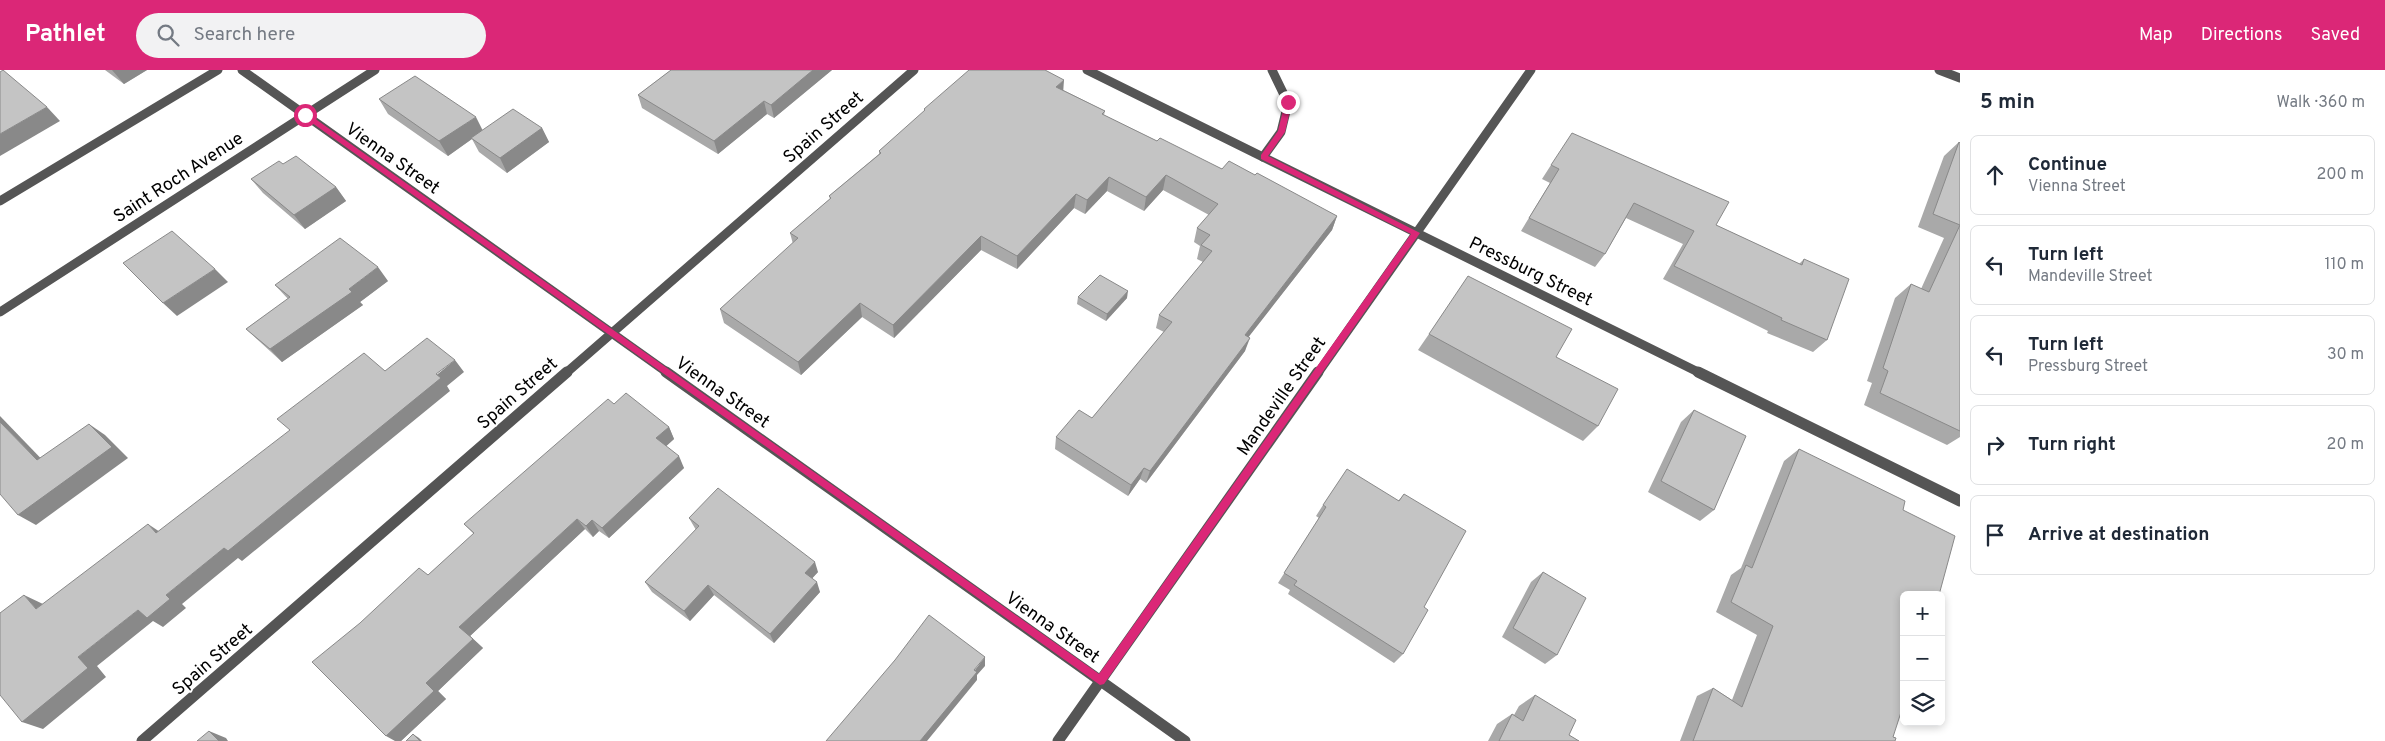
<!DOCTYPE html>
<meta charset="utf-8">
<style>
body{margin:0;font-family:Overpass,sans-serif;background:#f2f2f3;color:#1f2937}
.controls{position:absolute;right:15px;bottom:15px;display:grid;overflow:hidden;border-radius:8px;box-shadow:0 2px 8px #0003}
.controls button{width:45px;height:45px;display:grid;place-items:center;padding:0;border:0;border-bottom:1px solid #e0e1e3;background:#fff;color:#1f2937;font:25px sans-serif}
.stop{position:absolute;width:15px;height:15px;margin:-11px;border:4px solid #db2777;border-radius:50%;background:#fff}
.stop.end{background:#db2777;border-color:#fff;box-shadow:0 1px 5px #0008}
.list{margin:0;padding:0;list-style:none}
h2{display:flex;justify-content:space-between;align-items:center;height:65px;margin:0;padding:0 20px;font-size:21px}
h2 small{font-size:16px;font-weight:400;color:#747a83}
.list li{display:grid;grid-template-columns:32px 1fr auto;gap:15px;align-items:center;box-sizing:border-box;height:80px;margin:0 10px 10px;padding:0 10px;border:1px solid #e0e1e3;border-radius:8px}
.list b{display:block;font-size:19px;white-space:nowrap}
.list p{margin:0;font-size:16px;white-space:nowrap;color:#747a83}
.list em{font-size:16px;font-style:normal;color:#747a83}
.icon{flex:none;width:28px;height:28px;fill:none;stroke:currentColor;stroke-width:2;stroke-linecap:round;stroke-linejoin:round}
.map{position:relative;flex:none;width:1960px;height:671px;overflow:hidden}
header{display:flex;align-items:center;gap:30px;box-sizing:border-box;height:70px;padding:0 25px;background:#db2777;color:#fff}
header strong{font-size:24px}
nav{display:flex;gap:28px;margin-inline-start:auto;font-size:18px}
.search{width:350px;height:45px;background:#f2f2f3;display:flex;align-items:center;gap:12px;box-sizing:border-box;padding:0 18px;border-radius:28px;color:#747a83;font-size:19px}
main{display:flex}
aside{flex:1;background:#fff}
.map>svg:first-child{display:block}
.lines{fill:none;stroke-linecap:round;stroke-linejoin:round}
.lane{stroke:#555;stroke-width:9}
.street-far1{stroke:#555;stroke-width:9}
.street{stroke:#555;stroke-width:11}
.wall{fill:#a9a9a9}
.shaded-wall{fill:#898989}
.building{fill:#c4c4c4;stroke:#898989}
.route{fill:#db2777}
.labels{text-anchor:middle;stroke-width:4;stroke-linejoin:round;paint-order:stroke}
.street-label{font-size:18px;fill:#000;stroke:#fff}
</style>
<header>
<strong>Pathlet</strong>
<div class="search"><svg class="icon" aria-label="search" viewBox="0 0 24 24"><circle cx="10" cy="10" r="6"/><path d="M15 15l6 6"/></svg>Search here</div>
<nav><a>Map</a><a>Directions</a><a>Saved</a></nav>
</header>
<main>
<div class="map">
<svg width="1960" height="671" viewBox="0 0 1960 671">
<rect width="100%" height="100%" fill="#fff"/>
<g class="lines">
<polyline class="lane" points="1263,87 1281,62 1288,33 1272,0"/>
<g class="street-far1">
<polyline points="242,0 668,303"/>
<polyline points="1087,0 1700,303"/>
<polyline points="1939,0 1960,8"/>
<polyline points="0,131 218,0"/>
<polyline points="0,242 375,0"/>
<polyline points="566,303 914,0"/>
<polyline points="1318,303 1531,0"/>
</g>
<g class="street">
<polyline points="666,302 1185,671"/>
<polyline points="1698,302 1960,431"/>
<polyline points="142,671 567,302"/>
<polyline points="1058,671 1318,302"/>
</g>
</g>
<g class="wall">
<polygon points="105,0 147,0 124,14"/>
<polygon points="671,0 832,0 774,48 767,44 718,84 642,38 638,25"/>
<polygon points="1063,20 1105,41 1104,45 1157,71 1222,99 1337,146 1332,160 1248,267 1245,281 1146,413 1140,409 1128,426 1055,379 1056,367 1092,348 1164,262 1156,258 1159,245 1203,192 1197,189 1200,176 1194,172 1197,158 1209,145 1163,120 1144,141 1107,121 1085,144 1074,138 1017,199 981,180 894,268 862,247 801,305 724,253 720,239 793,174 790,163 830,129 829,126 879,84 879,81 924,42 924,39"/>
<polygon points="379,29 483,60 542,58 549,72 507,103 479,82 472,69 448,86 388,44"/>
<polygon points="1959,72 1960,73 1960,367 1947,375 1864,335 1872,313 1867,311 1895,228 1911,214 1921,219 1944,168 1918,157 1944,86"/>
<polygon points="1551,95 1716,155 1799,194 1804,189 1827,270 1813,282 1767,263 1768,261 1663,209 1683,174 1626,148 1605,184 1595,197 1521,161 1550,113 1542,109"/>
<polygon points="251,109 336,117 346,131 305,159 263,123"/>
<polygon points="388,211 360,232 363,235 282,292 259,271 246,259 288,229 275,215"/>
<polygon points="1078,227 1127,228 1106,251 1077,234"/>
<polygon points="1429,264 1556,287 1598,356 1583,371 1418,280"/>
<polygon points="1694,340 1714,440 1700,451 1648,422 1681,352"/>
<polygon points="669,357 674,369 666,376 684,398 609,468 599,461 593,467 585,459 470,566 483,578 438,621 446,629 401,671 395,671 428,505 474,464 464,454"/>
<polygon points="1799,379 1903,440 1904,525 1893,667 1895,671 1680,671 1697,626 1713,618 1732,630 1757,565 1716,542 1731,505 1741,498 1784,391"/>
<polygon points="1404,424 1424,537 1403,584 1394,593 1288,524 1290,520 1278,513 1319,448 1316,446 1323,435 1399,430"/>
<polygon points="689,448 818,502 812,508 820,522 774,573 714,525 690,551 652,522 645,512 696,460"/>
<polygon points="1543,502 1557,585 1545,594 1502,567 1531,512"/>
<polygon points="1535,625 1569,665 1579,671 1488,671 1497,654 1512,644 1514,645 1519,636"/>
</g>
<g class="shaded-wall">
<polygon points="112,0 147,0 124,14"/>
<polygon points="813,0 832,0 774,48 771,35"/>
<polygon points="1064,10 1063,24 1056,17"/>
<polygon points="764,31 767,44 718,84 714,71"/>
<polygon points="47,37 60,51 0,86 0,64"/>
<polygon points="476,47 483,61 448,86 439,71"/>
<polygon points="542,58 549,72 507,103 500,88"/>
<polygon points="1166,105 1163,120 1144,141 1146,127"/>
<polygon points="1109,107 1107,121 1085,144 1087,130"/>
<polygon points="336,117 346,131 305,159 294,145"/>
<polygon points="1076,124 1074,138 1017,199 1017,186"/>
<polygon points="1337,146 1332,160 1240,278 1245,265"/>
<polygon points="981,166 981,180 894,268 893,255"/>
<polygon points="378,197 388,211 360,232 363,235 282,292 270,279"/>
<polygon points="215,199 228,212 177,246 163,233"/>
<polygon points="1128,221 1127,228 1106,251 1107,244"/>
<polygon points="860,233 862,247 801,305 798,292"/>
<polygon points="1250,268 1245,281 1146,413 1150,401"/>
<polygon points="455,290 464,302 447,316 450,321 242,491 238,488 182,534 186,538 163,557 153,551 97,596 106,607 43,659 22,652 78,587 138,540 166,525"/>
<polygon points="0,346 54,402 37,390 0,352"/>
<polygon points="89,354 105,365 128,388 36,455 18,445"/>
<polygon points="669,357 674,369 662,380 656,368"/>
<polygon points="679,386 684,398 609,468 602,458"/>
<polygon points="1144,398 1140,409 1128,426 1131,415"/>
<polygon points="577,449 585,459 470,566 483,578 438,621 446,629 401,671 395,671 386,666 426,613 459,557"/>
<polygon points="592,450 599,461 593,467 586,456"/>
<polygon points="148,454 163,464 156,463"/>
<polygon points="815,492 818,502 808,513 805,503"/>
<polygon points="817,512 820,522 774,573 770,564"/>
<polygon points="708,515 714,525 690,551 684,541"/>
<polygon points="24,525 43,534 36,539"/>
<polygon points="985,587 985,596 977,605 977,610 927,671 920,671"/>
<polygon points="209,661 226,668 228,671 219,671"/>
<polygon points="413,664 419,668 422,671 420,671"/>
</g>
<g class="building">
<polygon points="3,0 47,37 0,64 0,2"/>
<polygon points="671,0 813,0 771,35 764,31 714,71 638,25"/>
<polygon points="969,0 1045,0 1064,10 1056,17 1105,41 1102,44 1157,71 1160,68 1222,99 1229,91 1255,105 1257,103 1337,146 1245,265 1250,268 1150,401 1144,398 1131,415 1056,367 1079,340 1092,348 1172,252 1159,245 1212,181 1201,175 1210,165 1197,158 1218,134 1166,105 1146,127 1109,107 1087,130 1076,124 1017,186 981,166 893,255 860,233 798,292 720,239 798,168 790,163 831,128 829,126 881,83 879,81 925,40 924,39"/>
<polygon points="415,6 476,47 439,71 379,29"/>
<polygon points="513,39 542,58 500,88 471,68"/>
<polygon points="1572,63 1729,132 1716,155 1802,195 1804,189 1849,209 1827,270 1781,250 1782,248 1674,196 1694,161 1634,133 1605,184 1529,148 1559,99 1551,95"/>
<polygon points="1959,72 1960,73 1960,155 1933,144"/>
<polygon points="296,86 336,117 294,145 251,109 279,91 283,94"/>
<polygon points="1960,155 1960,361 1880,323 1888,301 1883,298 1911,214 1929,222"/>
<polygon points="172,161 215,199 163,233 123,193"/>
<polygon points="340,168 378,197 349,219 352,222 270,279 246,259 290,227 275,215"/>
<polygon points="1100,205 1128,221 1107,244 1078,227"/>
<polygon points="1468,206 1572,259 1556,287 1618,319 1598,356 1429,264"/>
<polygon points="427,268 455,290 436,304 441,308 228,481 224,478 166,525 170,529 147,548 138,540 78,587 88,598 22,652 0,625 0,543 24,525 36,539 148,454 156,463 290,360 277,349 364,283 385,301"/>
<polygon points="626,323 669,357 656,368 679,386 602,458 592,450 586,456 577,449 459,557 473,569 426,613 434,621 386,666 312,592 360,553 419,498 428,505 474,463 464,454 608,329 614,334"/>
<polygon points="1694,340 1746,366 1714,440 1661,411"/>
<polygon points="0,352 37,390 89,354 112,377 18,445 0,424"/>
<polygon points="1799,379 1905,431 1903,440 1955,466 1939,525 1904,525 1904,633 1893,667 1896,668 1895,671 1693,671 1713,618 1742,637 1773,556 1731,532 1746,495 1752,498"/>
<polygon points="1347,399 1399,431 1404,424 1466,461 1424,537 1428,540 1403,584 1294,515 1297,511 1284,503 1326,437 1323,435"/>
<polygon points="718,418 815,492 805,503 817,512 770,564 708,515 684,541 645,512 699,456 689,448"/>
<polygon points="1543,502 1586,528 1557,585 1513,558"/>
<polygon points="929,545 985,587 974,600 977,602 920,671 826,671 895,590"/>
<polygon points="1535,625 1576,650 1569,665 1579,671 1499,671 1512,644 1523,651"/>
<polygon points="209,661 219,671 197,671"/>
<polygon points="413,664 420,671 406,671"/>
</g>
<polygon class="route" points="1288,30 1292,32 1285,62 1268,86 1420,163 1104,614 1100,615 301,45 307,43 1099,604 1411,164 1261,89 1261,85 1278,61 1285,32"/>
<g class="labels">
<g class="street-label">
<text transform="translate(823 57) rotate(-41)" y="6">Spain Street</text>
<text transform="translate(393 88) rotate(35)" y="6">Vienna Street</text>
<text transform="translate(178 107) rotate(-33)" y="6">Saint Roch Avenue</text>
<text transform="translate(1531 201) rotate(26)" y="6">Pressburg Street</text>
<text transform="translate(723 322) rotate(35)" y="6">Vienna Street</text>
<text transform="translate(517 323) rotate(-41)" y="6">Spain Street</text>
<text transform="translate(1281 326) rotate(-55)" y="6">Mandeville Street</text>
<text transform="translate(1053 557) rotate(35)" y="6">Vienna Street</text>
<text transform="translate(212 589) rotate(-41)" y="6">Spain Street</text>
</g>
</g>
</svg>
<div class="controls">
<button>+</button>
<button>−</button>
<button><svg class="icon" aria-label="layers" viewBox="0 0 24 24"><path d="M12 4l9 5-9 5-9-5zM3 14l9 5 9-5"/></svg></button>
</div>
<div class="stop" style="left:305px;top:45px"></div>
<div class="stop end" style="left:1288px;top:32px"></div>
</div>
<aside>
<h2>5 min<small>Walk · 360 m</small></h2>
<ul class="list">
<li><svg class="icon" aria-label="ahead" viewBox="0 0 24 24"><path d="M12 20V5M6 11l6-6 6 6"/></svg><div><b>Continue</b><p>Vienna Street</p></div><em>200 m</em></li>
<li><svg class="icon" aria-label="left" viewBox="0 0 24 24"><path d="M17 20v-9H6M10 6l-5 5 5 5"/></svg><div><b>Turn left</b><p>Mandeville Street</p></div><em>110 m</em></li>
<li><svg class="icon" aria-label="left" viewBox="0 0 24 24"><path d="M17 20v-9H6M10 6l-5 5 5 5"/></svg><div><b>Turn left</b><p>Pressburg Street</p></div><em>30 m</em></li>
<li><svg class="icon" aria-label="right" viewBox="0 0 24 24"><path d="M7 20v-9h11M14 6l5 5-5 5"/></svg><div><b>Turn right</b></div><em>20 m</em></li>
<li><svg class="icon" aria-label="arrive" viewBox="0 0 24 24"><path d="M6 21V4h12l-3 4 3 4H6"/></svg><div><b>Arrive at destination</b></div></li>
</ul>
</aside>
</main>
